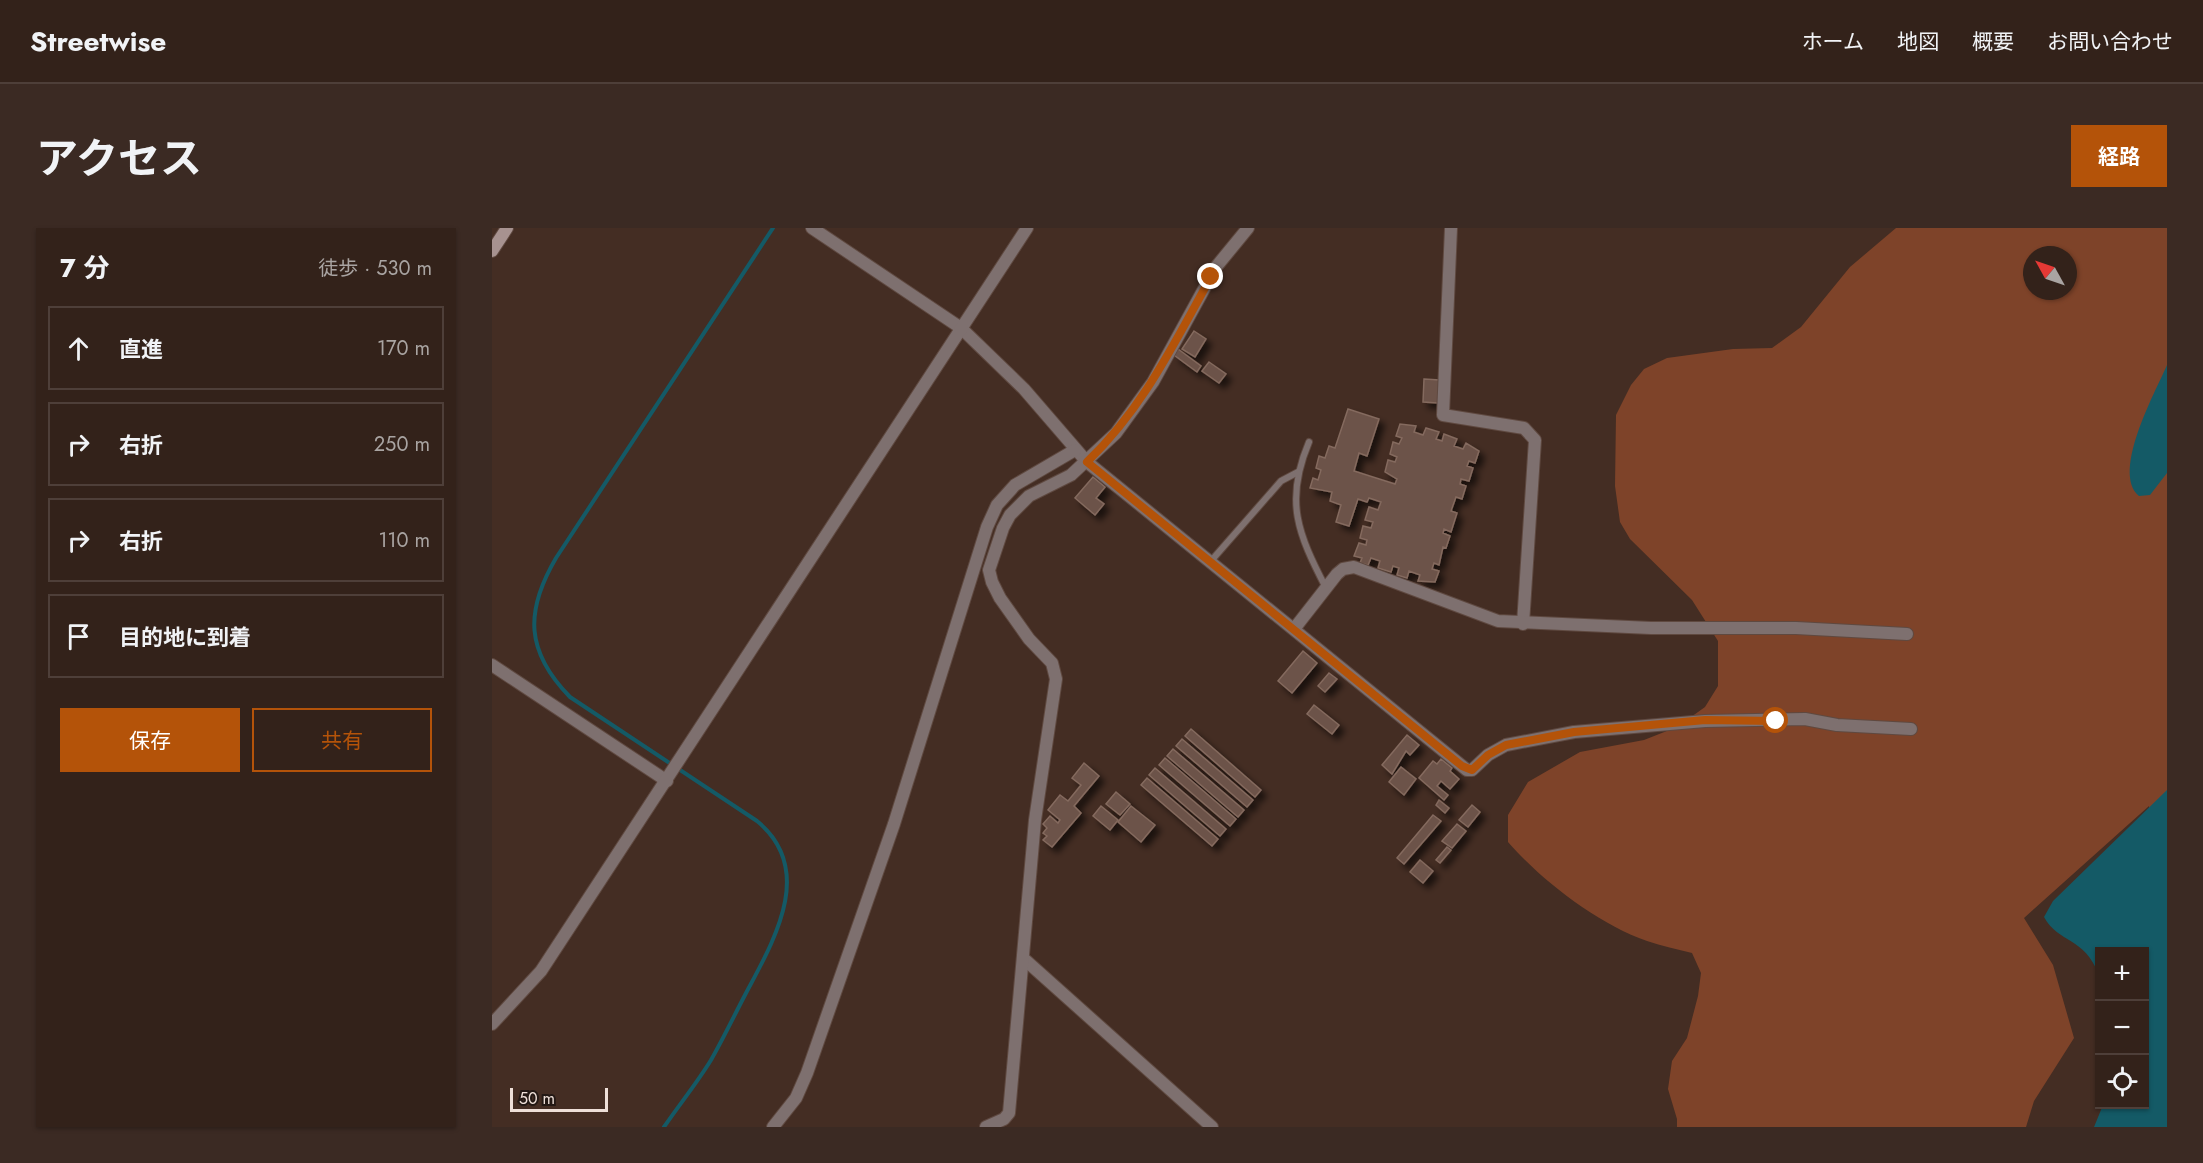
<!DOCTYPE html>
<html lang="ja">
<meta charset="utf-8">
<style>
body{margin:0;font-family:Jost,"Noto Sans JP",sans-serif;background:#3b2a23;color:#f1f3f6}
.controls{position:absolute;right:18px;bottom:18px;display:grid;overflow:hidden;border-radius:0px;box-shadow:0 2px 4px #0004}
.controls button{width:54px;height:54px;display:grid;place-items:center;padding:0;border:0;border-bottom:2px solid #4e3f39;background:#33221a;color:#f1f3f6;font:30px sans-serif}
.compass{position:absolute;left:1531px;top:18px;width:54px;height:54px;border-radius:50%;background:#33221a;box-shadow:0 2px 4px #0004;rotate:310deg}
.scale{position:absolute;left:18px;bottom:15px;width:98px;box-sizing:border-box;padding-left:6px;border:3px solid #eedfd8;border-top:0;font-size:16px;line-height:21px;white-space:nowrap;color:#eedfd8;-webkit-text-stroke:4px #231814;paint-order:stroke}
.stop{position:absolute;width:18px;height:18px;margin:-14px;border:4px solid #b45309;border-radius:50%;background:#fff}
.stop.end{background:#b45309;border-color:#fff;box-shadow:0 2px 6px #0008}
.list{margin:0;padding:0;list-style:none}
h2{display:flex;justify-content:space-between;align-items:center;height:78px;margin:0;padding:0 24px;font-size:26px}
h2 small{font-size:20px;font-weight:400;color:#a9a4a2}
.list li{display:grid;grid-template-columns:39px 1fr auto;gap:18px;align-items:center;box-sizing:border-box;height:84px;margin:0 12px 12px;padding:0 12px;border:2px solid #4e3f39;border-radius:0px}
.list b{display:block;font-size:22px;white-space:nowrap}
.list em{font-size:20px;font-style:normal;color:#a9a4a2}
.actions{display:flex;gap:12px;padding:18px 24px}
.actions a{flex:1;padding:14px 0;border:2px solid #b45309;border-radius:0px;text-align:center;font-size:21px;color:#b45309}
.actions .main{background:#b45309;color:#fff}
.icon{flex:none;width:33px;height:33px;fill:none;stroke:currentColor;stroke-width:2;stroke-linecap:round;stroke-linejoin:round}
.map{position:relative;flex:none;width:1675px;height:899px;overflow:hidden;border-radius:0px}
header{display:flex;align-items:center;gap:36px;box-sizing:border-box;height:84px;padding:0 30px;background:#33221a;border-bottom:2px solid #4e3f39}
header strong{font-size:28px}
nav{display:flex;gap:33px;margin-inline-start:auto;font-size:21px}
.intro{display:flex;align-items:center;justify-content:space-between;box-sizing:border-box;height:144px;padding:0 36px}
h1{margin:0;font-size:42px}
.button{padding:15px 27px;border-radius:0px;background:#b45309;color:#fff;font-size:21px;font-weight:700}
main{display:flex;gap:36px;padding:0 36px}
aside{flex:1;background:#33221a;border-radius:0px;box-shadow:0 2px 4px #0004}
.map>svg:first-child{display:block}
.green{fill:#7e4329;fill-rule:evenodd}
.water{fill:#145a66}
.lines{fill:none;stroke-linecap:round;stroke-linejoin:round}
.stream{stroke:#145a66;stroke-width:4}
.building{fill:#6c5248;stroke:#846a5e;stroke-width:1.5;filter:url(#shadow)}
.service-casing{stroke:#5f4940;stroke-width:8}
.minor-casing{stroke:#5f4940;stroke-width:14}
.secondary-casing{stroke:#5f4940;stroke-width:14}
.service{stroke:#7e706f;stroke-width:6}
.minor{stroke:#7e706f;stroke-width:12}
.secondary{stroke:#a79290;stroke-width:12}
.route{stroke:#b45309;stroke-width:8}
</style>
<header>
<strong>Streetwise</strong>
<nav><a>ホーム</a><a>地図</a><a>概要</a><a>お問い合わせ</a></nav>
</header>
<div class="intro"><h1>アクセス</h1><a class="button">経路</a></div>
<main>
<aside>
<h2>7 分<small>徒歩 · 530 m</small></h2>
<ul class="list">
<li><svg class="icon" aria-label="ahead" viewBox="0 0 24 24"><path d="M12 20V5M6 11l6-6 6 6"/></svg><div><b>直進</b></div><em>170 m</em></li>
<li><svg class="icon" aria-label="right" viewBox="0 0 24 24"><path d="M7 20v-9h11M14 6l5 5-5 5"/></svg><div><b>右折</b></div><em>250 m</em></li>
<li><svg class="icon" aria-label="right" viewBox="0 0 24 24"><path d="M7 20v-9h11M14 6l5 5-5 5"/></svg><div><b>右折</b></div><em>110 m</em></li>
<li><svg class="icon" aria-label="arrive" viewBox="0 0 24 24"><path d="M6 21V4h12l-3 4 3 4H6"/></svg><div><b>目的地に到着</b></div></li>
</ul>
<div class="actions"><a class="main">保存</a><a>共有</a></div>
</aside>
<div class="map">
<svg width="1675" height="899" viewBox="0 0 1675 899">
<defs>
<filter id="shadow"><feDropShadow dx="5.5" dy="5.5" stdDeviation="3" flood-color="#0009"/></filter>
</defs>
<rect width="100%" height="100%" fill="#442d23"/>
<path class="green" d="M 1404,0 L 1675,0 L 1675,729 L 1657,578 L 1532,690 L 1561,737 L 1582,810 L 1542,873 L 1534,899 L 1185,899 L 1185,891 L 1176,861 L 1180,833 L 1195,810 L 1206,768 L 1209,745 L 1200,725 C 1185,721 1170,718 1155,713 C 1106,696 1050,653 1016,614 L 1016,587 L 1036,554 L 1088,524 L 1152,512 L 1185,499 L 1213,479 L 1226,458 L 1226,413 L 1200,372 L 1138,311 L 1128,294 L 1123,258 L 1124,187 L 1139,157 L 1152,141 L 1175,130 L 1241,121 L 1280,120 L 1309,99 L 1358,39 ZM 1540,27 L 1576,27 L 1576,63 L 1540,63 Z"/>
<g class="water">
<path d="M 1675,137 L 1675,245 L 1658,267 L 1647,268 C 1619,244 1663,165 1675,137 Z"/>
<path d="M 1675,562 L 1675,899 L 1602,899 L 1611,877 L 1652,876 L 1652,724 L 1608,724 L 1607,747 C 1592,708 1567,716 1552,689 L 1561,673 Z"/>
</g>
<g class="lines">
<path class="stream" d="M 172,899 C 187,877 205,855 219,832 C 231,811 242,788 253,767 C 281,714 325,642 265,593 L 78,469 C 33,423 33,383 64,330 L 281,0"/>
</g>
<g class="building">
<polygon points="702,103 714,111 703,129 690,121"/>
<polygon points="686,121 709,138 705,144 682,127"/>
<polygon points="717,134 734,146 727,155 710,143"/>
<polygon points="932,151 947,152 946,175 931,174"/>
<polygon points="856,181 887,191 875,228 867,225 862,243 903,256 905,251 893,244 896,232 903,234 905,229 898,226 901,214 907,216 910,210 904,208 908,196 924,198 922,204 931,207 934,200 947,204 944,211 950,213 952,206 965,211 962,218 971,221 974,215 987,223 983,235 977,233 975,238 981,240 977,253 969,251 968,256 974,258 970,271 964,269 959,283 965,285 959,304 952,301 951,305 958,308 954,320 951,319 947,337 942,335 940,341 947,343 943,354 926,353 928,347 917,343 915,350 905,347 907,340 901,338 899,344 886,340 888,333 879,330 876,337 868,335 870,330 862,328 867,315 874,317 875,312 868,310 871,298 879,300 881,294 873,292 877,279 886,282 889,274 877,270 875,274 866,271 857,298 844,294 849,277 838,273 840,264 818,260 821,250 826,252 829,242 824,240 827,228 833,230 837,218 843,220"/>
<polygon points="601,249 613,259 604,270 612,276 603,287 583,270"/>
<polygon points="811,423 825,435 800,465 786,453"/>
<polygon points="837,445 845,451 833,464 826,458"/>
<polygon points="822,477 847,497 840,506 815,486"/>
<polygon points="699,501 769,562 763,569 693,508"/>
<polygon points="915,507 927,517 918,527 914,523 900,546 890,537"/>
<polygon points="690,511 761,572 755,579 684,518"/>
<polygon points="681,521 752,582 746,589 675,528"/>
<polygon points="673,530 744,591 738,598 667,537"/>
<polygon points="949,531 960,540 958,543 967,551 958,561 949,553 945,558 956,567 952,572 927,550 941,533 945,536"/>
<polygon points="592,535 607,548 582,578 589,585 560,619 551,612 555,608 551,605 555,600 551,596 558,588 566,595 568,592 556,582 568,567 576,573 589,557 580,550"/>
<polygon points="909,539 924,551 912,567 897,554"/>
<polygon points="663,540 734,601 728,608 657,547"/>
<polygon points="655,550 726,611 720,618 649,557"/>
<polygon points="624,564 638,576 628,587 614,576"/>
<polygon points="947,572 957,580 953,585 944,577"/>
<polygon points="980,577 988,584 976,599 967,592"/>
<polygon points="609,578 626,592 618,602 601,588"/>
<polygon points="639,578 663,597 649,614 626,594"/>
<polygon points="941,587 949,593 912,636 905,630"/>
<polygon points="965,596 974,603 960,620 950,613"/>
<polygon points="955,619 959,622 948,635 944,632"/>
<polygon points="928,632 941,643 931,655 918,644"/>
</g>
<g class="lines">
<g class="service-casing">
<g id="service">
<path d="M 817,214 C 792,273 806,306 834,360"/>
<polyline points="719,333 789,253 806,244"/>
</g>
</g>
<g class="minor-casing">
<g id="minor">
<polyline points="320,0 469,100 532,161 595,234 975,542 980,542 996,527 1014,517 1082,504 1213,493 1313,491 1345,497 1419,501"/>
<polyline points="959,0 951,187 1032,200 1043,212 1031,396"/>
<polyline points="802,401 845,346 851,341 862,339 1006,393 1159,400 1304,400 1415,406"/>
<polyline points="0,437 175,553"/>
<polyline points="531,730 720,899"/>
<polyline points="0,796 49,743 535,0"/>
<polyline points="281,899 304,870 315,845 402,596 495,299 505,277 523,257 583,222"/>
<polyline points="494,899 512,891 517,885 543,592 564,451 560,435 537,411 508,370 500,354 497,342 511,300 518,287 537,268 579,247 624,205 661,154 724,39 756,0"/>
</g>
</g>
<g class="secondary-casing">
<polyline id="secondary" points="0,23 15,0"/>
</g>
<use href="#service" class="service"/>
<use href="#minor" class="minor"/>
<use href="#secondary" class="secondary"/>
</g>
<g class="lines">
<path class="route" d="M 719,49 C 681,117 652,179 595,234 L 970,538 L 980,542 L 996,527 L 1014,517 L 1082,504 L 1213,492 L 1284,493"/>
</g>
</svg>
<div class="controls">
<button>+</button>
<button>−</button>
<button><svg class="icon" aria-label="locate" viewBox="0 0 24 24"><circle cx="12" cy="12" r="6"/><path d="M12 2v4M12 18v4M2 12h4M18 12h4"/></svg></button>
</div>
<svg class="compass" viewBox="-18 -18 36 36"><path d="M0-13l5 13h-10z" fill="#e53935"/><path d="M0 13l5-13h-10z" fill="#a9a4a2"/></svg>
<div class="scale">50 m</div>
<div class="stop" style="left:1284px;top:493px"></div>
<div class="stop end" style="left:719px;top:49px"></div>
</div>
</main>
